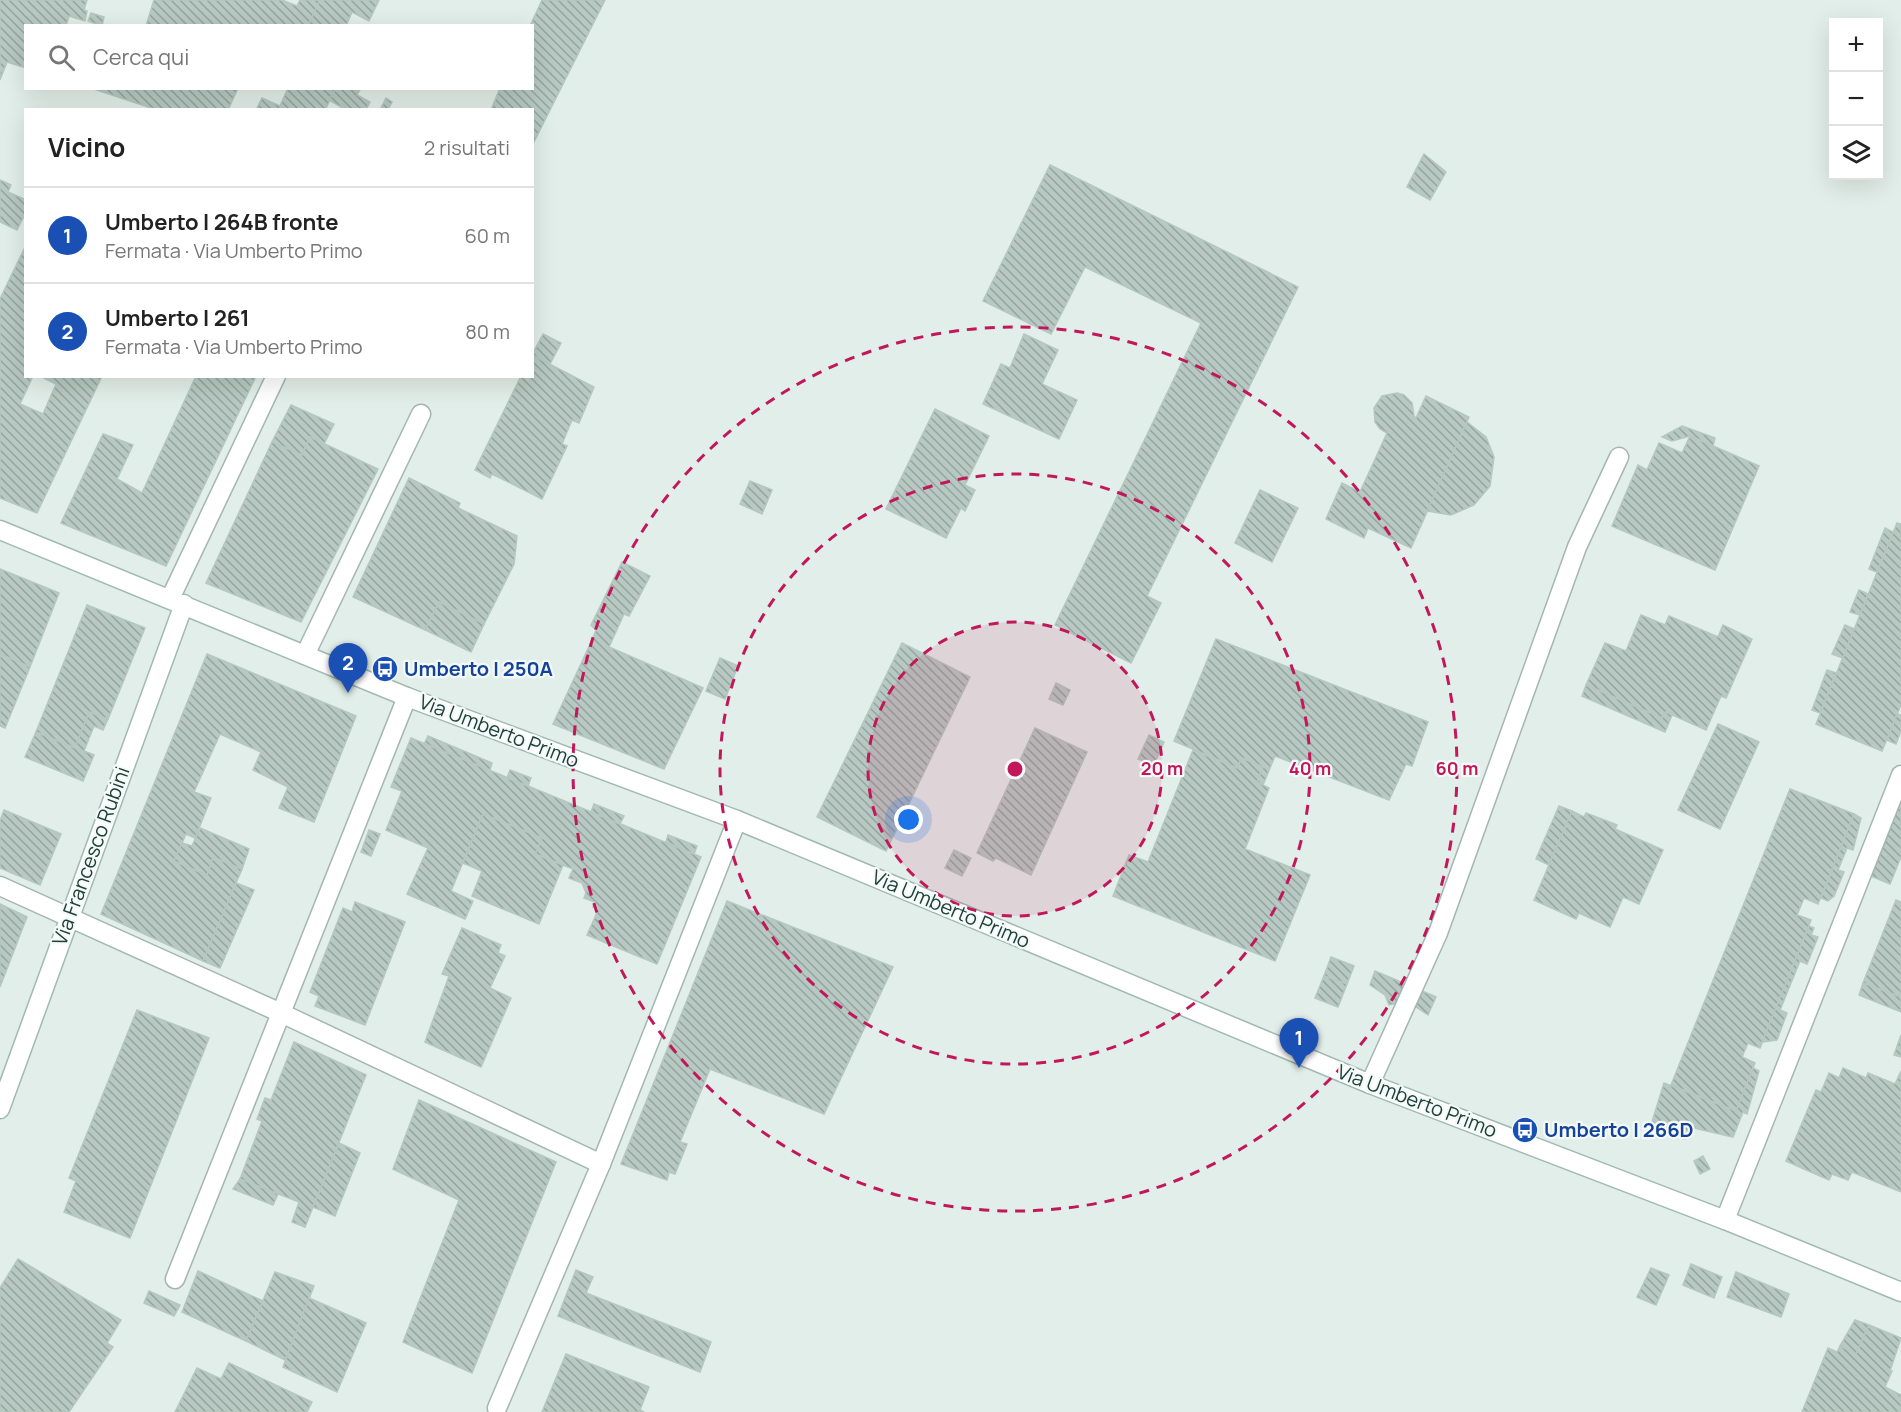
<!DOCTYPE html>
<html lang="it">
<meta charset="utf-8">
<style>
body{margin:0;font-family:Manrope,sans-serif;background:#f2f2f2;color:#222}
.controls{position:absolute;right:18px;top:18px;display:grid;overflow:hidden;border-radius:0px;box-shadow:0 6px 24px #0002}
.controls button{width:54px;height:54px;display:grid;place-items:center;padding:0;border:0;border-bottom:2px solid #e0e0e0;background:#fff;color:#222;font:30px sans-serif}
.you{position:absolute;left:909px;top:820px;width:21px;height:21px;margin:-15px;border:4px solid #fff;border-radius:50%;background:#1a73e8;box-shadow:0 0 0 9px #1a73e833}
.badge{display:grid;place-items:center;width:39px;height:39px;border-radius:50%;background:#844e37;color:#fff;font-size:20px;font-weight:700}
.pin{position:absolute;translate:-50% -50px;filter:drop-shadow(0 2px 3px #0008)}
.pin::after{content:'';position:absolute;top:32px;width:21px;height:18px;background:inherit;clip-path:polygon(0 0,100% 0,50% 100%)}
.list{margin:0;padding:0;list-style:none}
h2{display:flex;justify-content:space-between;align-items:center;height:78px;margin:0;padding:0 24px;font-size:26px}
h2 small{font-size:20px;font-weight:400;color:#767676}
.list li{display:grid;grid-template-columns:39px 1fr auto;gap:18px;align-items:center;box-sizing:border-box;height:96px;padding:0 24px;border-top:2px solid #e0e0e0}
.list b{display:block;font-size:22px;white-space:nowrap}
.list p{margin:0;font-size:20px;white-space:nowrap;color:#767676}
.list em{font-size:20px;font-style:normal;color:#767676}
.icon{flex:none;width:33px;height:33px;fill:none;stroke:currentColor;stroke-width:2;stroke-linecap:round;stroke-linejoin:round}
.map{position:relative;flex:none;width:1901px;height:1412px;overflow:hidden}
.search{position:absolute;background:#fff;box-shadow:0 6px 24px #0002;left:24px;top:24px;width:510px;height:66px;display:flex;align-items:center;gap:15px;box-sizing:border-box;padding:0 21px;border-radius:0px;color:#767676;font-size:22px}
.panel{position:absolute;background:#fff;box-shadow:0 6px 24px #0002;left:24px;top:108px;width:510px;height:270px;border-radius:0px}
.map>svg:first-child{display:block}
.building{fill:url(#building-back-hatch);stroke:#b4c8c0;stroke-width:1.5}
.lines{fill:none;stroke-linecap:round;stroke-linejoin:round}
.lane-casing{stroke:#a4b6b1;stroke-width:21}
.street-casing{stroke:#a4b6b1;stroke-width:21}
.secondary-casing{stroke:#a0bab2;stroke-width:21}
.lane{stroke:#fff;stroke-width:18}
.street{stroke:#fff;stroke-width:18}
.secondary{stroke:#fff;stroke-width:18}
.ring{fill:none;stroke:#c2185b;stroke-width:3;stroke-dasharray:10 8}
.labels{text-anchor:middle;stroke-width:4.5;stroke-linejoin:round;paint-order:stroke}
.transit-label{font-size:20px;font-weight:bold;fill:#164399;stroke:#f3faf7;text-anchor:start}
.street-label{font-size:20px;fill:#214039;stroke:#f3faf7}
.centre{fill:#c2185b;stroke:#f3faf7;stroke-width:3}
.ring-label{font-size:18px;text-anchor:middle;font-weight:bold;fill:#c2185b;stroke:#f3faf7;stroke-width:4.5;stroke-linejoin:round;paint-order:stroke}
</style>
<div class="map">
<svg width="1901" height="1412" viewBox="0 0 1901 1412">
<defs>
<pattern id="building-back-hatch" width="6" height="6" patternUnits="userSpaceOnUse" patternTransform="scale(1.5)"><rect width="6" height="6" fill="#b7c9c2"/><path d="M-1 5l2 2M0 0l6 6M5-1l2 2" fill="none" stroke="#94a59f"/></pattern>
</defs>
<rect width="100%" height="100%" fill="#e2eee9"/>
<g class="building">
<polygon points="0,0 87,0 84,10 87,11 85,21 69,16 66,26 26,26 26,68 7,62 0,80"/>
<polygon points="154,0 282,0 297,6 300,0 320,0 308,26 146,26"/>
<polygon points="320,0 379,0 369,21 352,12 346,26 308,26"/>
<polygon points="542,0 605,0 532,146 532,110 491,110 500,88 532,88 532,26 530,26"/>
<polygon points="91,13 104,17 102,26 88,21"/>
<polygon points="91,88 238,88 228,110 157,110"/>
<polygon points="288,88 336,88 325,110 256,110 262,98 280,106"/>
<polygon points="336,88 361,88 357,95 370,102 366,110 346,110 329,100"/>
<polygon points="386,98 392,102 388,110 380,110"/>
<polygon points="1424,154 1446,172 1430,200 1407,187"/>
<polygon points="1050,165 1298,287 1147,596 1161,603 1131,663 1055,625 1201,323 1085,267 1051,334 983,301"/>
<polygon points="0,180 11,185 8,192 26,200 26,212 17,230 0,222"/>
<polygon points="26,245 26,376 33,376 20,404 43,414 56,384 40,376 102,376 37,513 0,498 0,299"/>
<polygon points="543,334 561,343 550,364 532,355"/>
<polygon points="1024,334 1058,350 1042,384 1077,400 1059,439 983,404 1001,364 1010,368"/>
<polygon points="532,355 594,387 579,423 572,420 562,444 567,446 542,499 492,474 490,478 475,470 521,376 532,376"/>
<polygon points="196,376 256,376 166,566 61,523 103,434 133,445 117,479 142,493"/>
<polygon points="1397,393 1404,395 1412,403 1414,416 1416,418 1426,396 1469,417 1411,548 1368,528 1364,538 1326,519 1342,483 1360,492 1387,433 1380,429 1375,422 1374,408 1382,396"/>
<polygon points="291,405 334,424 324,444 310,437 302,455 272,442"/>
<polygon points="935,409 989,436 965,485 975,490 965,511 961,508 946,538 886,509"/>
<polygon points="1467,422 1486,437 1494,457 1490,486 1474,505 1451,515 1427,511"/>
<polygon points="1682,426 1715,438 1713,446 1690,436 1672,441 1662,437"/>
<polygon points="1690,436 1759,466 1715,570 1612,526 1638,465 1647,470 1659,443 1682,453"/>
<polygon points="310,437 378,469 301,622 206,583 272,442 302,455"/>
<polygon points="409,478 460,503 458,508 517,536 514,564 484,624 439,602 425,630 353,597"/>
<polygon points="750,481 772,490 762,514 740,504"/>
<polygon points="1260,490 1298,508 1272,562 1235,543"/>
<polygon points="1897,523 1901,524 1901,705 1882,751 1816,724"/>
<polygon points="1885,528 1893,532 1877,572 1869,569"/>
<polygon points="622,562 650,576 629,616 624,614 609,647 703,688 664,769 553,724 592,640 596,630 591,625"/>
<polygon points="0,569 59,593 30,667 0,654"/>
<polygon points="1859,590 1868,594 1860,615 1850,612"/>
<polygon points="439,602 484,624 471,652 425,630"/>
<polygon points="87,605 145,628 108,719 89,712 75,748 36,732"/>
<polygon points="1641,615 1665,625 1669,616 1718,637 1723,625 1752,639 1726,698 1721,696 1706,730 1666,712 1662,718 1586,685 1605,643 1626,651"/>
<polygon points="1845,625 1854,629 1843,658 1832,654"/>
<polygon points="1216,639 1428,722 1412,766 1406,764 1389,800 1275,756 1263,785 1257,782 1263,767 1242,758 1237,768 1174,741"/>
<polygon points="902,643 970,677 886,851 817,817"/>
<polygon points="0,654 30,667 5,728 0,726"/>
<polygon points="207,654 356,716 314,822 279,808 288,787 253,770 261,752 220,734 194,792 211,798 195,838 186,834 174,861 207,875 213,857 242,869 203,961 101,914"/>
<polygon points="720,658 738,666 725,699 706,691"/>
<polygon points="1827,670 1836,673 1820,713 1812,710"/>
<polygon points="1056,683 1070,690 1063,705 1049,699"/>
<polygon points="1586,685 1662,718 1666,712 1672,715 1665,732 1582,696"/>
<polygon points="89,712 108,719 103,730 94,726 84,751 94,755 83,781 25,757 36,732 75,748"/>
<polygon points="1897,714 1901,715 1901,731 1896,744 1887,740"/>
<polygon points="1718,724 1759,742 1720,829 1678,810"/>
<polygon points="1035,728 1087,752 1031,875 996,858 993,861 977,853"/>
<polygon points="1149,735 1164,742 1154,765 1138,759"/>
<polygon points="428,736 492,763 490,770 424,744"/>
<polygon points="411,738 701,857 657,964 587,935 599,908 593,907 595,902 584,898 586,893 582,883 569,878 573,869 535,854 542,838 483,814 451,891 473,901 465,919 407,894 428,848 386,830 402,791 391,787"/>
<polygon points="1193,750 1237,768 1242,758 1263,767 1257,782 1269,788 1245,849 1310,875 1275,961 1113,896 1129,855 1148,862"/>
<polygon points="510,770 531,778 528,786 507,778"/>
<polygon points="1790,789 1854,814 1818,904 1804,898 1797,915 1811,920 1760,1048 1748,1043 1742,1057 1755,1063 1736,1111 1671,1085"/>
<polygon points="1901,797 1901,857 1890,884 1871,876"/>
<polygon points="594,804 624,816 620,824 591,812"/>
<polygon points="1559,806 1572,811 1549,865 1536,859"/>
<polygon points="4,810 61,834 40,885 0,868 0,821"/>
<polygon points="1572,811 1584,817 1586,813 1617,825 1615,829 1663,850 1639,904 1623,897 1610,927 1579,913 1576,919 1534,900"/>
<polygon points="483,814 542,838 535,854 563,865 539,924 472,896 482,871 463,863"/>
<polygon points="1854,814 1861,818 1853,850 1847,848 1838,870 1844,872 1834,896 1828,901 1821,898"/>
<polygon points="200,828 249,849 242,869 213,857 207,875 174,861 182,843 192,846"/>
<polygon points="369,830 380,834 371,856 361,852"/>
<polygon points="668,835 697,846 694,854 666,842"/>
<polygon points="954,850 971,858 962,876 945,868"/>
<polygon points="236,883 254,890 220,968 203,961"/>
<polygon points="1896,900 1901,902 1901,997 1863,983"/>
<polygon points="727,901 893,967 824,1114 710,1069 680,1142 687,1144 675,1174 669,1172 667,1180 621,1164"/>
<polygon points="355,902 405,922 365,1025 315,1006 319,996 310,992 343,908 352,912"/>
<polygon points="0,904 27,917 0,987"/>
<polygon points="1809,926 1814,928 1811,935 1818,937 1807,964 1800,961 1780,1010 1787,1013 1777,1040 1762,1042"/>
<polygon points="462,928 501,945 498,953 505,956 490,988 511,998 481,1067 425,1042 449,976 442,974"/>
<polygon points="1331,957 1354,966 1347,984 1324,976"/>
<polygon points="1375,971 1436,997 1428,1015 1407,1001 1389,1005 1385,995 1370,985"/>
<polygon points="1324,976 1347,984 1338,1007 1315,998"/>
<polygon points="1863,983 1901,997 1901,1012 1859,995"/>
<polygon points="137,1010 209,1038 130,1238 64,1212 76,1181 69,1178"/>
<polygon points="1901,1035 1901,1057 1894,1055"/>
<polygon points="294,1042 366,1075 305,1227 292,1222 299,1202 240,1179 262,1121 257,1119 265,1098 271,1100"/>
<polygon points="1753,1068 1759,1071 1747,1114 1743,1112 1733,1137 1694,1128 1685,1139 1651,1125 1664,1083 1736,1111"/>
<polygon points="1843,1068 1866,1078 1868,1073 1895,1084 1901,1071 1901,1192 1852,1172 1848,1180 1832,1174 1829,1180 1786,1161 1816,1090 1821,1092 1829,1073 1839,1078"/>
<polygon points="419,1100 556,1162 472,1373 403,1342 459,1200 393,1169"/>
<polygon points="339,1143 360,1153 335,1216 313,1207"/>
<polygon points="1703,1156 1710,1169 1700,1174 1694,1161"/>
<polygon points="240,1179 278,1194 273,1205 233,1189"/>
<polygon points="18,1259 121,1320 107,1343 113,1347 69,1412 0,1412 0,1288"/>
<polygon points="1691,1264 1722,1277 1714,1298 1683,1285"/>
<polygon points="1651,1268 1669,1275 1656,1305 1637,1297"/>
<polygon points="576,1270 593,1277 586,1293 711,1342 700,1372 558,1316"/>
<polygon points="198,1271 263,1301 246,1341 182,1312"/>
<polygon points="275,1272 314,1286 285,1360 246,1341"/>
<polygon points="1736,1272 1789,1294 1781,1317 1727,1297"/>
<polygon points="149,1291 180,1305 174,1316 144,1303"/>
<polygon points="309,1298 366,1323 337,1392 283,1367"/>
<polygon points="1855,1320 1869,1325 1856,1354 1840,1346"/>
<polygon points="1869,1325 1901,1338 1890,1371 1892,1371 1885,1387 1901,1395 1901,1412 1802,1412 1828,1348 1837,1352 1840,1346 1856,1354"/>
<polygon points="566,1354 649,1387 640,1410 644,1412 542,1412"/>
<polygon points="229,1363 312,1402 307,1412 175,1412 197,1368 221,1379"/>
</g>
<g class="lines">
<g class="lane-casing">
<g id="lane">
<polyline points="170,599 276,376"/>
<polyline points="305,655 421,414"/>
</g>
</g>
<g class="street-casing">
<g id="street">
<polyline points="0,886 281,1013 601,1164"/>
<polyline points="1370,1084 1438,933 1577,547 1619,457"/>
<polyline points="1725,1220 1901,775"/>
<polyline points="175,1279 407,697"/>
<polyline points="497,1408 601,1164 737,820"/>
</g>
</g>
<g class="secondary-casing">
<g id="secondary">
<polyline points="0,530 407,697 737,820 1370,1084 1725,1220 1901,1292"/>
<polyline points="0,1109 184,604"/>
</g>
</g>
<use href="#lane" class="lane"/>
<use href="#street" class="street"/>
<use href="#secondary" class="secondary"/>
</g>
<circle cx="1015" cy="769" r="147" fill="#c2185b" fill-opacity=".12"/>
<g class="ring">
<circle cx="1015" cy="769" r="147"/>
<circle cx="1015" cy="769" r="295"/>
<circle cx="1015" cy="769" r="442"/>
</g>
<defs>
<g id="bus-disc" transform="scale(1.35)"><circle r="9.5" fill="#1a4fb4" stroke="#f3faf7"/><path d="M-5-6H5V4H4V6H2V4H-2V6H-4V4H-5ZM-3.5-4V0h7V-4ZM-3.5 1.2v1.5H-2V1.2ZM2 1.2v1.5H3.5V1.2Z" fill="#fff"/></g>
</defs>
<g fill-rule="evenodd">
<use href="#bus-disc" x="385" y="669"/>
<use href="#bus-disc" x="1525" y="1130"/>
</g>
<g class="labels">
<g class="transit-label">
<text x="404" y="676">Umberto I 250A</text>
<text x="1544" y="1137">Umberto I 266D</text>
</g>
<g class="street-label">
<text transform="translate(499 731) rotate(21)" y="7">Via Umberto Primo</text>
<text transform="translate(91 856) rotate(-70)" y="7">Via Francesco Rubini</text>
<text transform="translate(951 909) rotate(23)" y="7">Via Umberto Primo</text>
<text transform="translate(1417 1101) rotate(21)" y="7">Via Umberto Primo</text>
</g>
</g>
<circle cx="1015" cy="769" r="9" class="centre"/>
<g class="ring-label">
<text x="1162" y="775">20 m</text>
<text x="1310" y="775">40 m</text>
<text x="1457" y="775">60 m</text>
</g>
</svg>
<div class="controls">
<button>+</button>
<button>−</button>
<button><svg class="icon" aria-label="layers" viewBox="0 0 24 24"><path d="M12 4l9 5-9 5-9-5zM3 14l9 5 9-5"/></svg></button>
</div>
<div class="you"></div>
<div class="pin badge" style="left:1299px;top:1068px;background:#1a4fb4">1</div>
<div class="pin badge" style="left:348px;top:693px;background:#1a4fb4">2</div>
<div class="search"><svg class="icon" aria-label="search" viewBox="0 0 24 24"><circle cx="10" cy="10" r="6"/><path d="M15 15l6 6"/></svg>Cerca qui</div>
<section class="panel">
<h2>Vicino<small>2 risultati</small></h2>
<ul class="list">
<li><span class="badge" style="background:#1a4fb4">1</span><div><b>Umberto I 264B fronte</b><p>Fermata · Via Umberto Primo</p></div><em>60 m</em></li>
<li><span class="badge" style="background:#1a4fb4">2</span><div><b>Umberto I 261</b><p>Fermata · Via Umberto Primo</p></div><em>80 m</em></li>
</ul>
</section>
</div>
